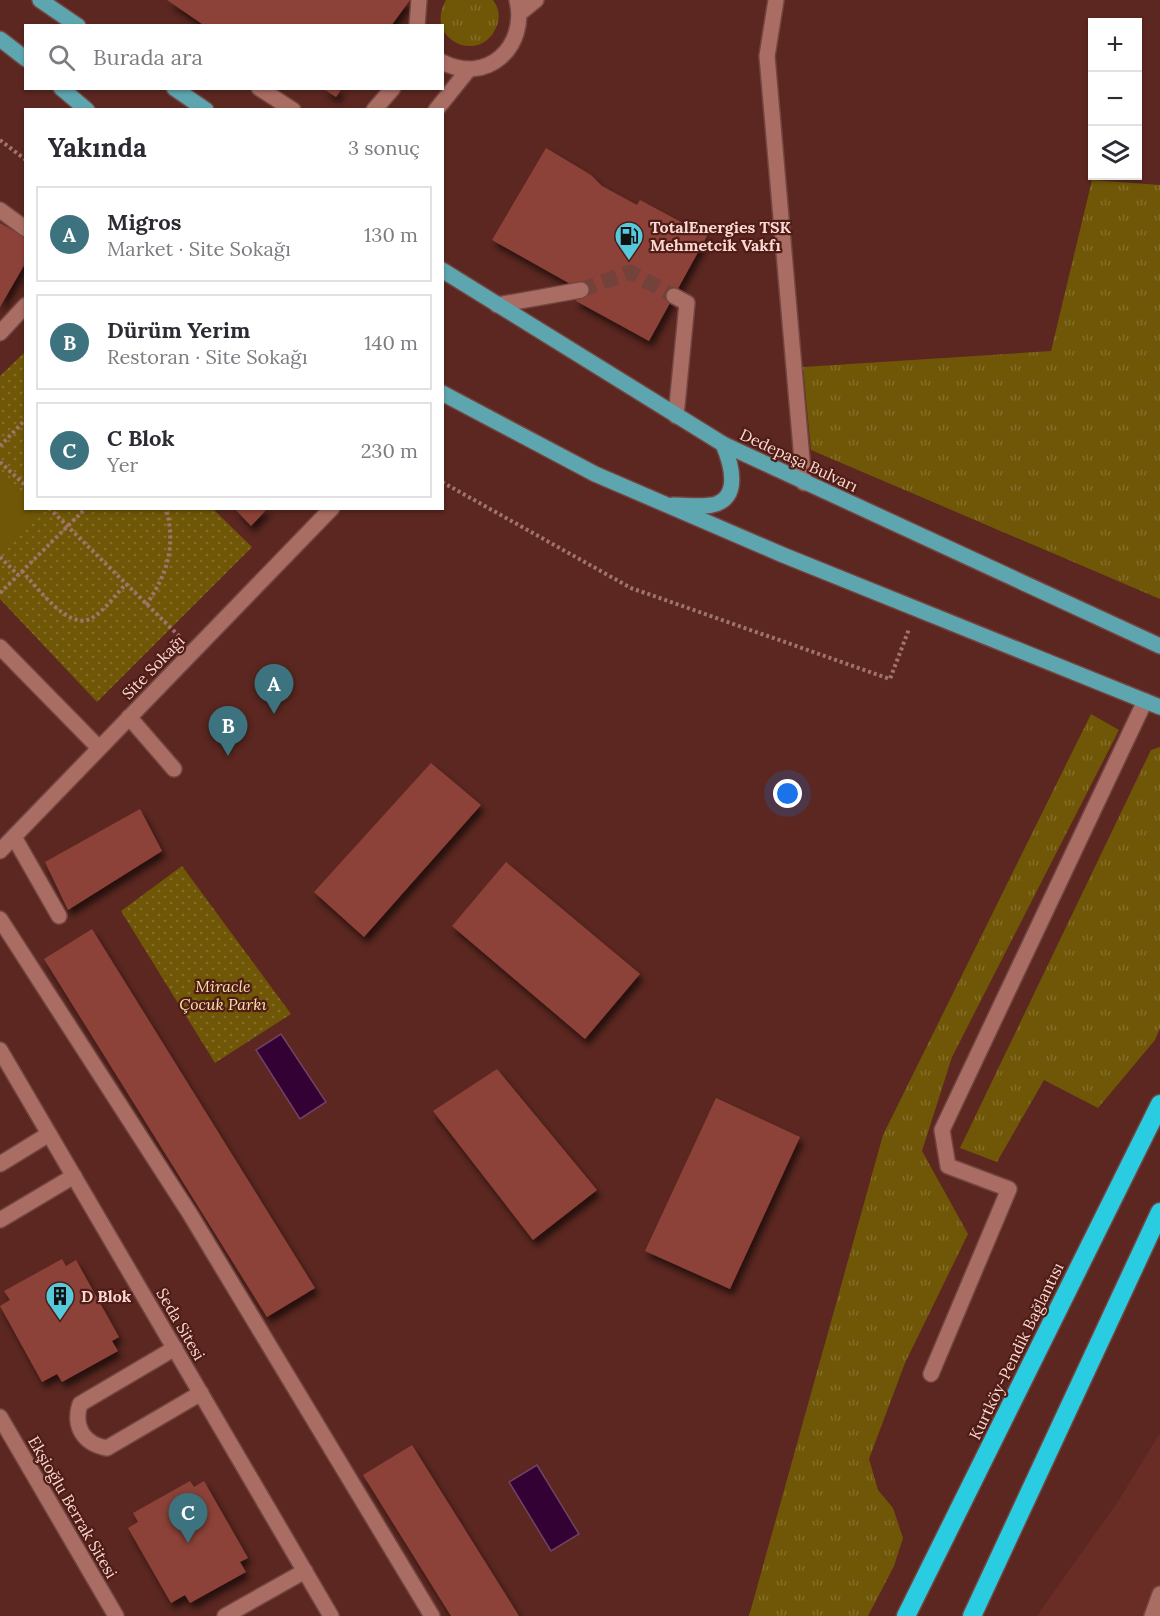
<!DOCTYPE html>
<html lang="tr">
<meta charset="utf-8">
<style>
body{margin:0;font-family:Lora,serif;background:#f2f2f3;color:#2b2b33}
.controls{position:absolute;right:18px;top:18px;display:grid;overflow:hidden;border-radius:0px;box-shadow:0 2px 4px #0004}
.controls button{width:54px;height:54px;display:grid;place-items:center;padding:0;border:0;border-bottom:2px solid #e1e1e2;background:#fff;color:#2b2b33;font:30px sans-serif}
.you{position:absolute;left:788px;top:794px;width:21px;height:21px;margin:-15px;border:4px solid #fff;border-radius:50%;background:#1a73e8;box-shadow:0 0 0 9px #1a73e833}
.badge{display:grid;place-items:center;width:39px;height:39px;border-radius:50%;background:#3d737f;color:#fff;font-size:20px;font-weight:700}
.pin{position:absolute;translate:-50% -50px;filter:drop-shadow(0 2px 3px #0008)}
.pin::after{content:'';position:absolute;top:32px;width:21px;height:18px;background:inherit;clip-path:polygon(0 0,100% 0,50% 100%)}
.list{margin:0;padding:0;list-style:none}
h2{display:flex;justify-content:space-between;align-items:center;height:78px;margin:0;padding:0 24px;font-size:26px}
h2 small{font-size:20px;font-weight:400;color:#7c7c81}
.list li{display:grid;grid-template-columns:39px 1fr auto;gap:18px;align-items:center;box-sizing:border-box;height:96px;margin:0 12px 12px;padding:0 12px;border:2px solid #e1e1e2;border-radius:0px}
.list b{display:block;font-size:22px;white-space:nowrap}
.list p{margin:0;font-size:20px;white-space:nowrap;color:#7c7c81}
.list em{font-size:20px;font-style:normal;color:#7c7c81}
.icon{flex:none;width:33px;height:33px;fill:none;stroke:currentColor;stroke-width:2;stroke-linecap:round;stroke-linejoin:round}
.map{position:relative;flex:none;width:1160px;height:1616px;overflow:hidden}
.search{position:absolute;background:#fff;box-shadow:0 2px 4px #0004;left:24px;top:24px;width:420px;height:66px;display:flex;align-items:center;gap:15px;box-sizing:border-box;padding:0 21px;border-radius:0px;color:#7c7c81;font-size:22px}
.panel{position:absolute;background:#fff;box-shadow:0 2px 4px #0004;left:24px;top:108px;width:420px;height:402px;border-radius:0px}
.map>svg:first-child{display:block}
.built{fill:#692d26}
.grass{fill:url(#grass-tufts)}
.park{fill:url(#park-dots)}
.garden{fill:#6f5707}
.water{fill:#340134;stroke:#704264;stroke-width:1.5}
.building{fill:#8c4239;filter:url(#shadow)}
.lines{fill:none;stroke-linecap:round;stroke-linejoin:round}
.minor-tunnel{stroke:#73423b;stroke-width:15;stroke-dasharray:15 8;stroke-linecap:butt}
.minor-casing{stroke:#734541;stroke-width:18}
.major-casing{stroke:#734541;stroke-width:18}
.highway-casing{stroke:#734541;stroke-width:21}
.path{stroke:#a0746e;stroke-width:4;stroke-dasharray:3 3;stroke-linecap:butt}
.minor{stroke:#a96d64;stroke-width:15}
.major{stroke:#5da6af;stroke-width:15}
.highway{stroke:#2acce1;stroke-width:18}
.labels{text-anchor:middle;stroke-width:4.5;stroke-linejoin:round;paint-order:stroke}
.poi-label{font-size:16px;font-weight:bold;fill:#fbd8d3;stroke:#4f1c16;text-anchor:start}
.street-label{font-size:16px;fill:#fbd8d3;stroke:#4f1c16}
.park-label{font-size:16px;font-style:italic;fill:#f9e2a7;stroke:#4f1c16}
</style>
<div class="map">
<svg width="1160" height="1616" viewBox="0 0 1160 1616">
<defs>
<pattern id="grass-tufts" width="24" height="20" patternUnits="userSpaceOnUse" patternTransform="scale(1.5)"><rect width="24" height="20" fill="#6f5707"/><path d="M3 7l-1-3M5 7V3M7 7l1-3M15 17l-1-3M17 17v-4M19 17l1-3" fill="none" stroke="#846e2a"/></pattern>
<pattern id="park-dots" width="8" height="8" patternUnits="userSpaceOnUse" patternTransform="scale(1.5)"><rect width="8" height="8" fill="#6f5707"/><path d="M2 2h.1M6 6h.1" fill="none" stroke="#846e2a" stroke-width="1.8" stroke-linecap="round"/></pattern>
<filter id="shadow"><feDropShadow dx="3.5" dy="6" stdDeviation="3" flood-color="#0009"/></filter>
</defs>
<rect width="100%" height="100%" fill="#5b2720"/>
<polygon class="built" points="1160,1433 1160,1616 1037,1616 1119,1500"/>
<g class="grass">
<path d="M 446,0 L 493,0 C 498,6 500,15 498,22 C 485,68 422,41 446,0 Z"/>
<polygon points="1092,180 1160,185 1160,599 811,450 803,367 1051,351"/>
<polygon points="1091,714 1119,730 952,1057 922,1151 968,1234 905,1363 869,1459 878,1490 893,1508 903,1538 894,1566 868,1616 749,1616 883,1135"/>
<polygon points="1160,747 1160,1028 1155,1040 1098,1108 1044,1080 997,1162 960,1148 1151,750"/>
</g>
<g class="park">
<polygon points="25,352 26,508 213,509 252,547 97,702 0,599 0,376"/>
<polygon points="182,866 291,1014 215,1063 121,911"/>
</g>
<polygon class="garden" points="0,473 25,500 26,508 34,509 39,514 1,550"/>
<g class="water">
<polygon points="281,1034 326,1102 300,1119 256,1050"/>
<polygon points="537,1465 579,1534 551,1551 509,1482"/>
</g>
<g class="building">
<polygon points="167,0 410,0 391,26 205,26"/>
<polygon points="322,88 342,88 336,97"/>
<polygon points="546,148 591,175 602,186 637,205 640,200 707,236 649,341 576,301 581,290 492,240"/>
<polygon points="0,223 26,238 26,262 0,307"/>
<polygon points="234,508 268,508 251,526"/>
<polygon points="431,763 481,805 364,937 314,892"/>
<polygon points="140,809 162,851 68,910 45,862"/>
<polygon points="506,862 640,974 585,1039 452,926"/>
<polygon points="92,929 315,1288 267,1317 44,959"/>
<polygon points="497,1069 597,1190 533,1240 433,1111"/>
<polygon points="716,1098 800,1137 730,1289 645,1251"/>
<polygon points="62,1259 66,1266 76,1260 119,1337 112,1341 118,1351 62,1382 57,1374 42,1382 0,1306 10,1300 4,1291"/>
<polygon points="412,1445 519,1616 451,1616 363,1475"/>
<polygon points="190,1481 194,1487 204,1481 248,1558 240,1562 246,1572 190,1603 185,1595 171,1603 128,1528 138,1522 133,1513"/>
</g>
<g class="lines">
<polyline class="minor-tunnel" points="581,290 630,272 674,296"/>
<g class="minor-casing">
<g id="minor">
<polyline points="776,0 767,56 804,483"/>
<polyline points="520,13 536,0"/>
<polyline points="417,26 419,0"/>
<path d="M 442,62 C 487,85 528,47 517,0"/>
<polyline points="259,88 293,110"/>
<polyline points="374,110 393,88"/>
<polyline points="436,110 469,69"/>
<polyline points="0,210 26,229"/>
<polyline points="674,296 687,303 676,416"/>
<polyline points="497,305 581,290"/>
<polyline points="0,333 26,305"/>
<polyline points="0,647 99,748"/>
<polyline points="129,717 174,769"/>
<polyline points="14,837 59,916"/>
<polyline points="0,851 332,508"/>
<polyline points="0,919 190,1214 432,1616"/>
<polyline points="0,1050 331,1616"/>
<polyline points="0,1164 49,1134"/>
<polyline points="0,1220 74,1176"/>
<path d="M 175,1348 L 80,1404 C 73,1426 83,1444 107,1448 L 201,1393"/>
<polyline points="931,1374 1009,1189 948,1166 942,1130 1145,701"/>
<polyline points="0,1417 116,1616"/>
<polyline points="225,1616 305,1571"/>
<polyline points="1152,1616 1160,1594"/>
</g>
</g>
<g class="major-casing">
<g id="major">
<polyline points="40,0 78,26"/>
<polyline points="0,39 26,59"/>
<polyline points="61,88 87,110"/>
<polyline points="174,88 206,110"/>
<polyline points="442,270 723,444 1160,646"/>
<polyline points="442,393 595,474 783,555 1160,707"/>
<path d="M 673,505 C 685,505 700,507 712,505 C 742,499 731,463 723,444"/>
</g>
</g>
<g class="highway-casing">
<g id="highway">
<polyline points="906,1616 1160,1104"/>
<polyline points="972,1616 1160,1212"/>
</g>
</g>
<g class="path">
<polyline points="0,140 26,160"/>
<polyline points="0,446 26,419"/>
<polyline points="0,462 26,486"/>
<polyline points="442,482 631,588 890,679 909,629"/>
<polyline points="49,508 180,637"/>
<polyline points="0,557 18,575"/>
<path d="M 22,571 C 37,587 69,632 92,618 C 105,610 115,595 126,584"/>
<polyline points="0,593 86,508"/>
<path d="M 146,605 C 168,573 176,546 166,508"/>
</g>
<use href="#minor" class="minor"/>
<use href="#major" class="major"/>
<use href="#highway" class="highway"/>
</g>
<defs>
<g id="fuel-pin" transform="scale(1.5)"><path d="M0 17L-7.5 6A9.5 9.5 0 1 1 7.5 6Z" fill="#54cadc" stroke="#4f1c16"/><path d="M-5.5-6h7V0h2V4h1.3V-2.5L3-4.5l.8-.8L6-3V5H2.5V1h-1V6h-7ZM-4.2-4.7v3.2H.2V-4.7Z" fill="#111"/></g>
<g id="building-pin" transform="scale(1.5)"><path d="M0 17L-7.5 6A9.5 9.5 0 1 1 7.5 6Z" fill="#54cadc" stroke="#4f1c16"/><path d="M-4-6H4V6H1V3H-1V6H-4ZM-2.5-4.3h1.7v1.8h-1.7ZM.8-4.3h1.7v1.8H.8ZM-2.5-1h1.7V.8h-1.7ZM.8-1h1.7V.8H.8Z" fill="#111"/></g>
</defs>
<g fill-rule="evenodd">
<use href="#fuel-pin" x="629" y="236"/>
<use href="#building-pin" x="60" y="1296"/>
</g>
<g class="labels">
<g class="poi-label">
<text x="650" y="233">TotalEnergies TSK<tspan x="650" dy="18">Mehmetcik Vakfı</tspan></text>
<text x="81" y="1302">D Blok</text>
</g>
<g class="street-label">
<text transform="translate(799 460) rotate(25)" y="6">Dedepaşa Bulvarı</text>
<text transform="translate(153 667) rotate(-46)" y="6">Site Sokağı</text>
<text transform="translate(181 1324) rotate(60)" y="6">Seda Sitesi</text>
<text transform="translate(1016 1351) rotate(-64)" y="6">Kurtköy-Pendik Bağlantısı</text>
<text transform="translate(73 1507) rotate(60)" y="6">Ekşioğlu Berrak Sitesi</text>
</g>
<g class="park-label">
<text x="223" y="992">Miracle<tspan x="223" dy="18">Çocuk Parkı</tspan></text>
</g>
</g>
</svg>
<div class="controls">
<button>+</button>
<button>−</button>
<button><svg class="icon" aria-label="layers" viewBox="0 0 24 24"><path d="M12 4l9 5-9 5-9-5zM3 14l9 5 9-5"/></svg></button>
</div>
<div class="you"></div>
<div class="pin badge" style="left:274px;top:714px">A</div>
<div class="pin badge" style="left:228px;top:756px">B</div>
<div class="pin badge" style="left:188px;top:1543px">C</div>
<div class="search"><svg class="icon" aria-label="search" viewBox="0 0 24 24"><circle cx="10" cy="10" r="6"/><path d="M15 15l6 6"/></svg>Burada ara</div>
<section class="panel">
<h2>Yakında<small>3 sonuç</small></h2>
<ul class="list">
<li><span class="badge">A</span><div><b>Migros</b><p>Market · Site Sokağı</p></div><em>130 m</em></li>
<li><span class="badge">B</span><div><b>Dürüm Yerim</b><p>Restoran · Site Sokağı</p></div><em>140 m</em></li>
<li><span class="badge">C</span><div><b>C Blok</b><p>Yer</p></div><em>230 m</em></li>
</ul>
</section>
</div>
